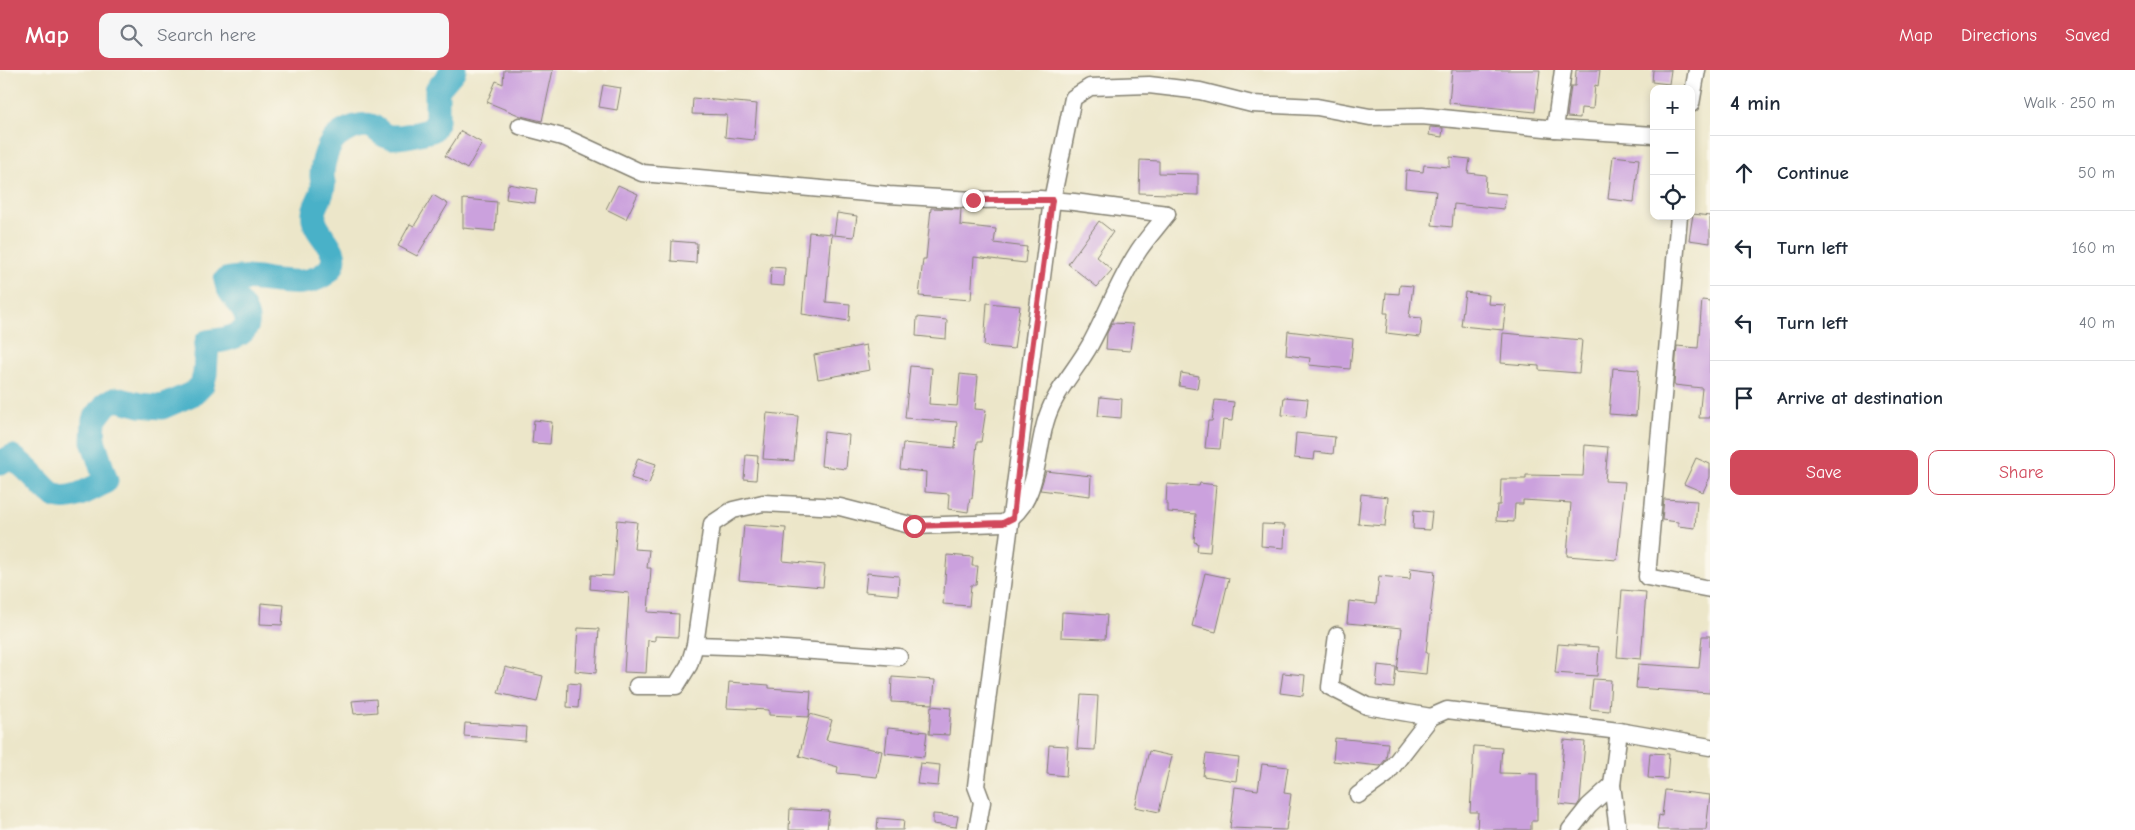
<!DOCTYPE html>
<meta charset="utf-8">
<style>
body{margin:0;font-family:"Comic Neue",sans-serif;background:#f6f6f7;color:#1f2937}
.controls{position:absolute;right:15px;top:15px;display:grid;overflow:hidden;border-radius:10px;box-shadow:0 2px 8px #0003}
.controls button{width:45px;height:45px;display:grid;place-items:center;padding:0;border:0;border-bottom:1px solid #e0e1e3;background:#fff;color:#1f2937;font:25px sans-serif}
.stop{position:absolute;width:15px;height:15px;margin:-11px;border:4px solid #d1495b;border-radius:50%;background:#fff}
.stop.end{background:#d1495b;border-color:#fff;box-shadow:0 1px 5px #0008}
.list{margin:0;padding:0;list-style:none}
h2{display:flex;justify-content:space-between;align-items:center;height:65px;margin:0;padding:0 20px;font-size:21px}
h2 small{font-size:16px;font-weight:400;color:#747a83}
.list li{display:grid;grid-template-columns:32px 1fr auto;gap:15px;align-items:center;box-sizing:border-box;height:75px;padding:0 20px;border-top:1px solid #e0e1e3}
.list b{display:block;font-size:19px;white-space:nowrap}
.list em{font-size:16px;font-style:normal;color:#747a83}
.actions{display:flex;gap:10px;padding:15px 20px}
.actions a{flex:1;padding:11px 0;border:1px solid #d1495b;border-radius:10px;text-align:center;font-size:18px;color:#d1495b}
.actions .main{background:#d1495b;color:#fff}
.icon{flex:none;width:28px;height:28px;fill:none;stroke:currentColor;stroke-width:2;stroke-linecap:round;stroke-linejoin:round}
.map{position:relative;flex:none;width:1710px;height:760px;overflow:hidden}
header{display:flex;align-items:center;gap:30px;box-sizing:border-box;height:70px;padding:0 25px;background:#d1495b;color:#fff}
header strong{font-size:24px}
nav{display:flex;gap:28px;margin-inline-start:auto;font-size:18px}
.search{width:350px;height:45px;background:#f6f6f7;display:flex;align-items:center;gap:12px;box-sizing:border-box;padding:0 18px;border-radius:10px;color:#747a83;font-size:19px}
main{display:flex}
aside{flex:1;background:#fff}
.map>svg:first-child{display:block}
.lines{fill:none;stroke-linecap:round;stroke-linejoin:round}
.river{stroke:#49b1c8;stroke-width:25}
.building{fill:#cba1dd}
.minor-casing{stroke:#848172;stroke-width:19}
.minor{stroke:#fff;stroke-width:16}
.route{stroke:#d1495b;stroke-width:6}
</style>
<header>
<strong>Map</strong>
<div class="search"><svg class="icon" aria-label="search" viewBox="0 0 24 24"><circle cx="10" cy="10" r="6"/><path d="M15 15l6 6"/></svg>Search here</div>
<nav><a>Map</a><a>Directions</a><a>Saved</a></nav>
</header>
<main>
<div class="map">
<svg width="1710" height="760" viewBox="0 0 1710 760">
<rect width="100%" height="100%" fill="#fbf7ec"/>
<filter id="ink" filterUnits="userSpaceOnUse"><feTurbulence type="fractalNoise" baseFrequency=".02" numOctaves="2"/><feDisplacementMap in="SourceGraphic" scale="10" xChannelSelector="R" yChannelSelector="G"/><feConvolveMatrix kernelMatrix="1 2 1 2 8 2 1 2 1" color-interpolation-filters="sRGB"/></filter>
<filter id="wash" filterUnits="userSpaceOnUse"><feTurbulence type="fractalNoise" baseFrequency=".0096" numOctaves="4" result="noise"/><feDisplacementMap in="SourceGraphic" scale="20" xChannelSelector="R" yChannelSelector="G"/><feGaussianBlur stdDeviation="1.12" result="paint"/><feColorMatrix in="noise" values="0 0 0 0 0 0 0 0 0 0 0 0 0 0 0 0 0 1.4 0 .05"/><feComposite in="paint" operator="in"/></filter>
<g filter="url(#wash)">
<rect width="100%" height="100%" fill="#ece6c9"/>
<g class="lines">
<path class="river" d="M 0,393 L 12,387 C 55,417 44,447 106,411 L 93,371 L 94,350 L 107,333 L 117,329 L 140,335 L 162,337 L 194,323 L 202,315 L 205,304 L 207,272 C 229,270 262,264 240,234 C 234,226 228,221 226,210 C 255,201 305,226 329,200 C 345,182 316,166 314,149 C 312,137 322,129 323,117 C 324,114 322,109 322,106 C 322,93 328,72 339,65 C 347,59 362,53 371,56 C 378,59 383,67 391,67 C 405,68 419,63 432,60 L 437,51 L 437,20 L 454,0"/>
</g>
<g id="blocks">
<g class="building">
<polygon points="504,0 553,0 542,51 521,46 487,32 496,11 503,14"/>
<polygon points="1452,0 1540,0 1535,42 1449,33"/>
<polygon points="1576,0 1600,0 1598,16 1595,15 1593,39 1581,38 1580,48 1567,47 1571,16 1575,16"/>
<polygon points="1653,0 1671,0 1669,14 1652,12"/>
<polygon points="603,15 621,18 617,40 599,37"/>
<polygon points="693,28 757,34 754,70 725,67 727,45 692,44"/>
<polygon points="1430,57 1443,58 1442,67 1429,65"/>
<polygon points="461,61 482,73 467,99 445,86"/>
<polygon points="1613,86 1639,89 1634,132 1608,129"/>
<polygon points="1450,87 1470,89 1468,103 1486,105 1485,122 1506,124 1504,139 1454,134 1452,157 1432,155 1436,121 1405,118 1406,100 1423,102 1424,95 1450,97"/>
<polygon points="1140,90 1159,91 1159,103 1198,104 1198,125 1139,123"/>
<polygon points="508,114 537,119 535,133 506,129"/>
<polygon points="618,115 638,124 626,149 606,139"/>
<polygon points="433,125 448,134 417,186 398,176 410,154 414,156"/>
<polygon points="463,129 497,132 495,161 463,158"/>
<polygon points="931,138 961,139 960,155 996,159 994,173 1027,177 1025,193 974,187 971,230 919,226 923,189 926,189"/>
<polygon points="837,143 857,146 854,167 834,165"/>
<polygon points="1693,144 1710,146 1710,173 1689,170"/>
<polygon points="1099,151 1113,162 1096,186 1112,200 1097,217 1068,194"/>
<polygon points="809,162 832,164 826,232 850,234 849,251 802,244"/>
<polygon points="672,171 697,173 696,193 671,191"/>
<polygon points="771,197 785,198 784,216 770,215"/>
<polygon points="1400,215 1413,216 1409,247 1422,248 1420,267 1386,263 1388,243 1384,243 1386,223 1399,224"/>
<polygon points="1465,222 1489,225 1488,234 1506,235 1503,260 1461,256"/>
<polygon points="1702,230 1710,231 1710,348 1699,348 1702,318 1674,315 1677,276 1698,278"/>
<polygon points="987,233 1020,236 1014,279 984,276"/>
<polygon points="917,247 947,250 946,269 916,266"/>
<polygon points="1112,253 1133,254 1130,281 1106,279 1107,263"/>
<polygon points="1288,261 1353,269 1350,299 1309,295 1310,288 1286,285"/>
<polygon points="1503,263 1582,270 1579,303 1539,300 1539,296 1501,293"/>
<polygon points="866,275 870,300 818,309 814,285"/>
<polygon points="910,296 932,298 929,334 957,336 960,304 978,306 975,339 986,340 981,372 977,372 972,429 970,428 968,442 948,439 949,424 925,422 926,402 900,399 903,373 955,378 957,352 905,348"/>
<polygon points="1613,298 1639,300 1636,346 1609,344"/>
<polygon points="1181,303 1199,306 1197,319 1179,316"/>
<polygon points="1100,327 1122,329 1121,348 1098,346"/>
<polygon points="1284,327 1308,329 1306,347 1282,345"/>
<polygon points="1215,330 1234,332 1232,351 1223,350 1220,379 1205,378 1208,351 1212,351"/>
<polygon points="767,343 798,346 794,391 763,389"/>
<polygon points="534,350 552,352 550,374 532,373"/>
<polygon points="824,362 849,365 846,399 821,396"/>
<polygon points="1296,363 1335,367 1333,384 1315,382 1314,390 1294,388"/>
<polygon points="1585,375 1608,377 1605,411 1625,412 1617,490 1567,486 1571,433 1523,430 1523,434 1515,434 1514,452 1496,451 1497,435 1500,435 1501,409 1526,409 1526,405 1583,406"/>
<polygon points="746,385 758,386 756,410 744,409"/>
<polygon points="638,388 656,394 649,414 631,408"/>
<polygon points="1696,388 1710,394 1710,407 1703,422 1684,414"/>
<polygon points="1046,401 1091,406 1090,426 1040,420"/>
<polygon points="1200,413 1216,415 1210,482 1197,481 1198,473 1194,472 1196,444 1168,442 1168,434 1166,434 1167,414 1199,416"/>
<polygon points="1361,424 1388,427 1385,456 1358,454"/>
<polygon points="1664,429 1697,431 1695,458 1678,456 1678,452 1662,450"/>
<polygon points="1414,440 1432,442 1430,460 1413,459"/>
<polygon points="617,450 637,452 634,479 649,480 647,498 651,498 648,542 679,544 678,567 655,566 655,571 648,570 646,603 624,602 629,523 590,519 591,505 613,506"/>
<polygon points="1262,454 1285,455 1284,478 1261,476"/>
<polygon points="744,455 786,458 783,491 825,495 823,517 739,510"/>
<polygon points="947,485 973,487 972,496 978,496 976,515 971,515 969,536 943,534"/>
<polygon points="1411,498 1435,501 1426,583 1428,583 1426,604 1397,601 1402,558 1347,553 1349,531 1376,534 1379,506 1410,509"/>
<polygon points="867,503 899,506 898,525 865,522"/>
<polygon points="1205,503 1229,508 1216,562 1192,556"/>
<polygon points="1622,520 1646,522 1641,589 1617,587"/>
<polygon points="261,533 284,535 282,555 260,554"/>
<polygon points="1062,542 1107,545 1105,569 1061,567"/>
<polygon points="578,558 599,559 596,603 575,601"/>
<polygon points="1702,566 1710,566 1710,623 1636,618 1638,594 1699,598"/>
<polygon points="1558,574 1599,577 1597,606 1555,603"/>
<polygon points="1378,595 1396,597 1394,618 1376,616"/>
<polygon points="505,597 543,606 537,632 498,623"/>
<polygon points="1283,603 1305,605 1303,626 1280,623"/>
<polygon points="892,607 935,610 933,634 891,632"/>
<polygon points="1593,609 1611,610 1609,641 1590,639"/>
<polygon points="729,612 769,615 769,618 811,621 809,647 769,645 769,640 727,638"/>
<polygon points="568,613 580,614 578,638 567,637"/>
<polygon points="1081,625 1098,626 1095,680 1077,679"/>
<polygon points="376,629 377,642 354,644 352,631"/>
<polygon points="931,636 951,638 949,665 929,664"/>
<polygon points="810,644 832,650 826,670 882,681 877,707 837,703 838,697 799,686"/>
<polygon points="465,653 526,657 525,671 464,666"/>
<polygon points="888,658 927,662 924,687 885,683"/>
<polygon points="1335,668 1388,673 1386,689 1380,696 1333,691"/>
<polygon points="1564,670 1585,672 1580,731 1577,736 1559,734"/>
<polygon points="1049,675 1068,676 1066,706 1047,704"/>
<polygon points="1474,676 1502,678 1500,703 1537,704 1537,751 1531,751 1531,760 1477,760 1478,742 1470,742"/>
<polygon points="1149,681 1172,686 1159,742 1135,737"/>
<polygon points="1650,683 1669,684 1667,709 1648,708"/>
<polygon points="1206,684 1239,688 1236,711 1203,706"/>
<polygon points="920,693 940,695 938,716 917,714"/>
<polygon points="1262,694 1288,697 1284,723 1291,724 1286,760 1230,758 1235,717 1258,720"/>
<polygon points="1665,720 1710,725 1706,760 1657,760 1659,745 1662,746"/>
<polygon points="790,739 829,741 827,760 789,760"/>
<polygon points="933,744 958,746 956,757 933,754"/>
<polygon points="878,748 904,750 903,760 877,760"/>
</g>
</g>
</g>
<g filter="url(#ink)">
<use href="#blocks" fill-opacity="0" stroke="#848172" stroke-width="1"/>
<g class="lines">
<g class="minor-casing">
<g id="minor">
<polyline points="1691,34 1697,0"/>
<polyline points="520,56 566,68 642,103 889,125 973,130 1040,129 1074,132 1167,144"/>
<polyline points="1555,59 1563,0"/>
<polyline points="1679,146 1647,507 1710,519"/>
<polyline points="1337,565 1330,617 1367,636 1431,647"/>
<polyline points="695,575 757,577 899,587"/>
<path d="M 637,616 L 676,616 L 689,595 L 695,575 L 712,454 L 733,440 L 763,433 L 840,437 L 914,456 L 1003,453 C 1040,433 1035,382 1047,347 C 1056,320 1076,300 1090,275 C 1107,244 1119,210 1139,180 C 1147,168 1158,156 1167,144"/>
<polyline points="1612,715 1618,760"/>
<polyline points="1358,725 1386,705 1431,647 1447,640 1619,661 1710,677"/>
<polyline points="977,760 982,732 976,716 1052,130 1073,28 1090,17 1149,15 1200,21 1252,34 1317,37 1370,47 1422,46 1555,59 1654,65"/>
<polyline points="1570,760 1589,736 1612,715 1619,661"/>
</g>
</g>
<use href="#minor" class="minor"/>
</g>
</g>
<g class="lines" filter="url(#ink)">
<polyline class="route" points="914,456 1003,453 1013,448 1030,294 1052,130 973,130"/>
</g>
</svg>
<div class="controls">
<button>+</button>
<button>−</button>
<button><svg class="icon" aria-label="locate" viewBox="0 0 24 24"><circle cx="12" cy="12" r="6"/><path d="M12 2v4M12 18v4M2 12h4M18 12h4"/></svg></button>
</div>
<div class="stop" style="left:914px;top:456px"></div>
<div class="stop end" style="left:973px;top:130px"></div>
</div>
<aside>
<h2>4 min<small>Walk · 250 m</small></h2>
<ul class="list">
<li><svg class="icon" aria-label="ahead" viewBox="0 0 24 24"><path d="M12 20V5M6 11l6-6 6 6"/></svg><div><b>Continue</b></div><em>50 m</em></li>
<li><svg class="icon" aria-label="left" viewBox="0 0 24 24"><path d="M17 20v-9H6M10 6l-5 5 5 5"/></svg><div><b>Turn left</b></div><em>160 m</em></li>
<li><svg class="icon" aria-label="left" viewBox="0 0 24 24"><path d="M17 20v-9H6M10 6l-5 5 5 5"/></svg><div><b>Turn left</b></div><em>40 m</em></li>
<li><svg class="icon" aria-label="arrive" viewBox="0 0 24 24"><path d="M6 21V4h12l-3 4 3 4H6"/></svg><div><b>Arrive at destination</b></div></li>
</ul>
<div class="actions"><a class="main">Save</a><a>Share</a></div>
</aside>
</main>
